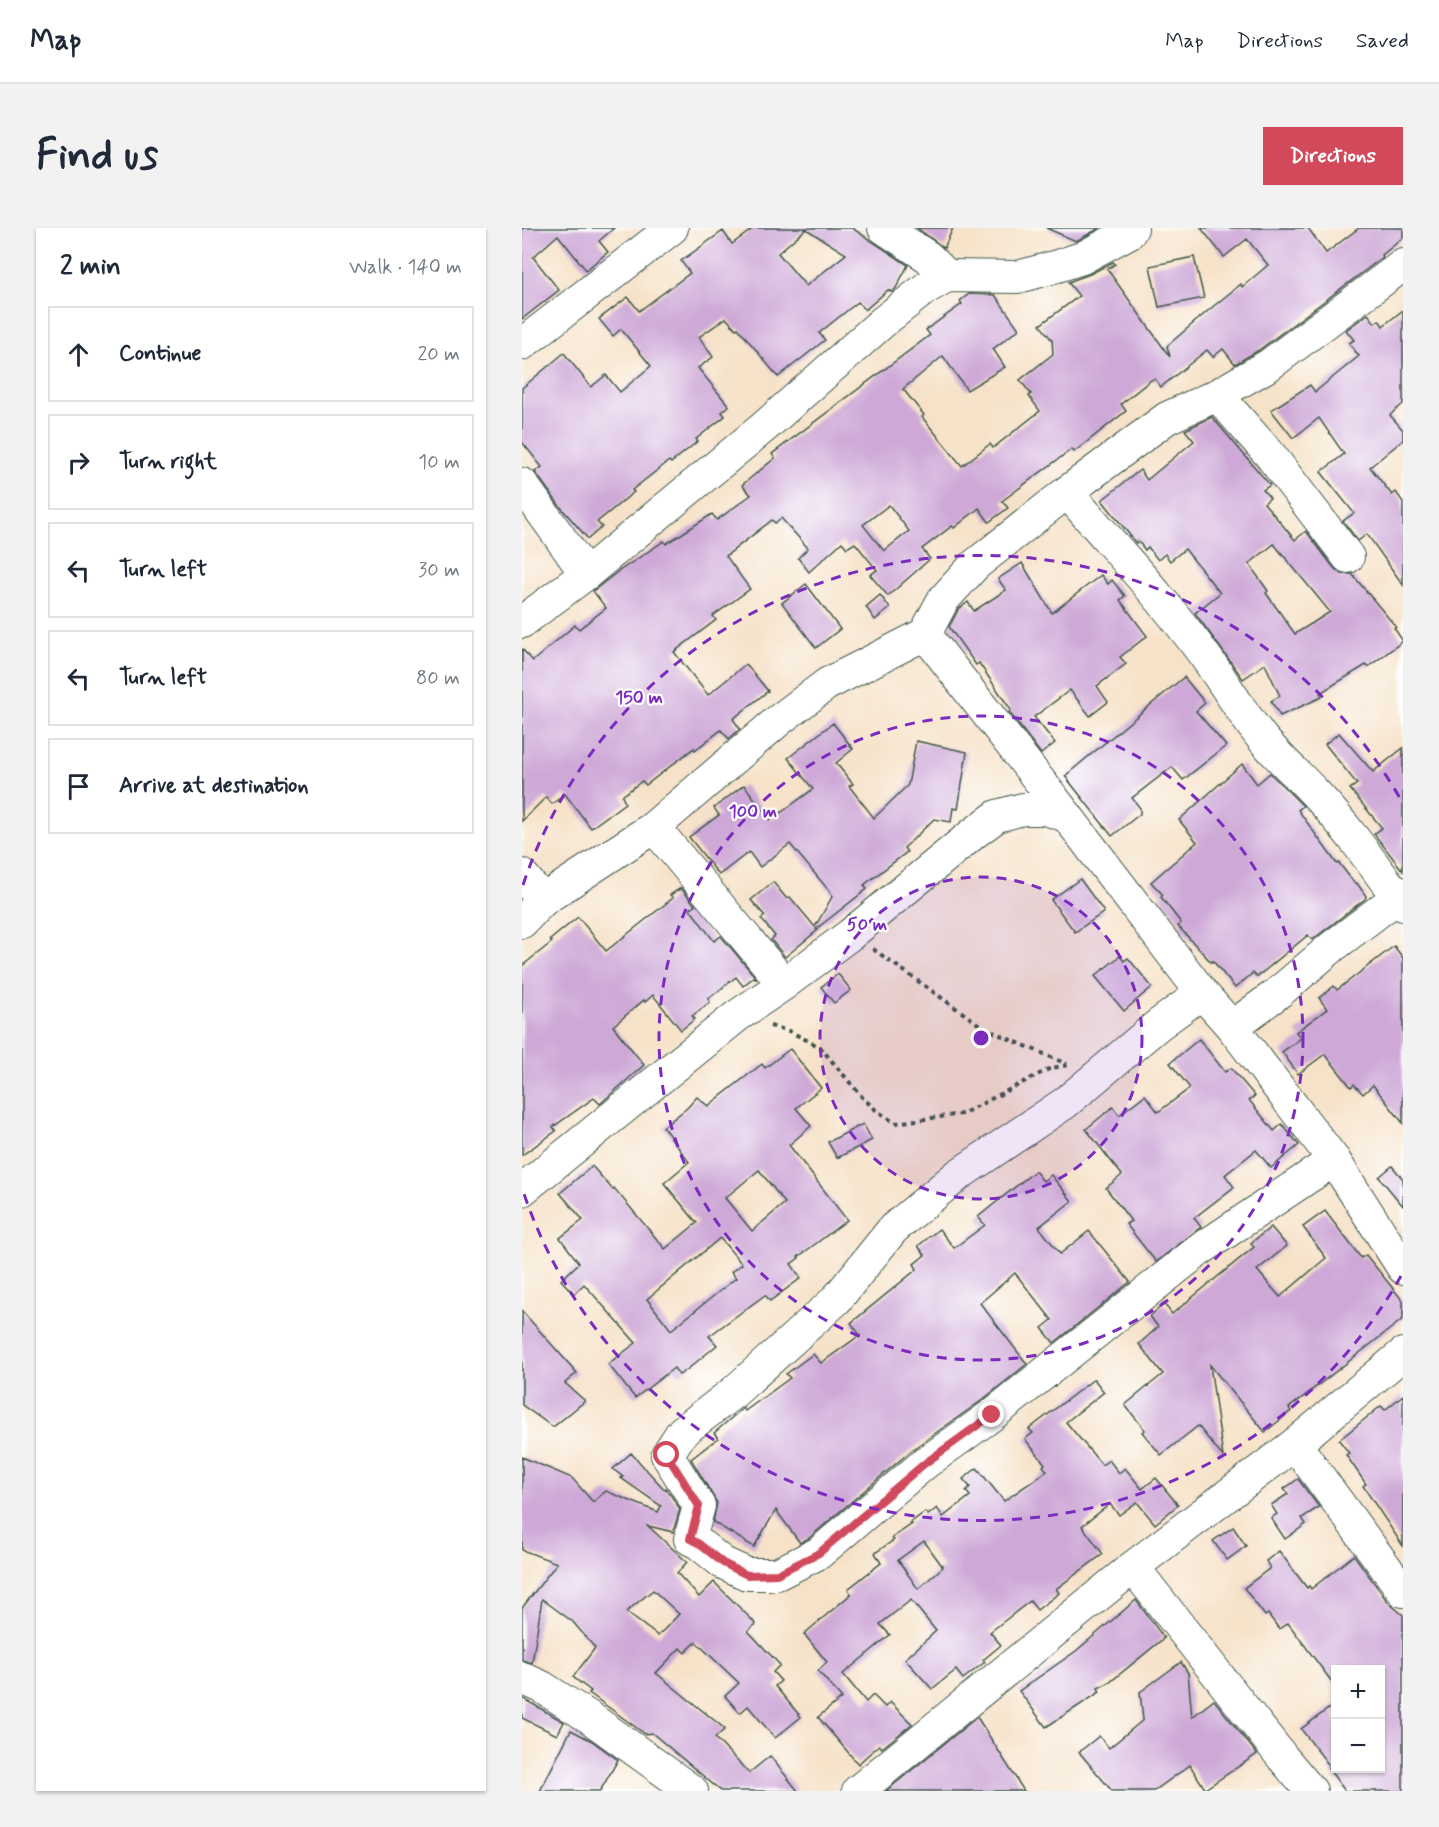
<!DOCTYPE html>
<meta charset="utf-8">
<style>
body{margin:0;font-family:Mynerve,sans-serif;background:#f2f2f3;color:#1f2937}
.controls{position:absolute;right:18px;bottom:18px;display:grid;overflow:hidden;border-radius:0px;box-shadow:0 2px 4px #0004}
.controls button{width:54px;height:54px;display:grid;place-items:center;padding:0;border:0;border-bottom:2px solid #e0e1e3;background:#fff;color:#1f2937;font:30px sans-serif}
.stop{position:absolute;width:18px;height:18px;margin:-14px;border:4px solid #d1495b;border-radius:50%;background:#fff}
.stop.end{background:#d1495b;border-color:#fff;box-shadow:0 2px 6px #0008}
.list{margin:0;padding:0;list-style:none}
h2{display:flex;justify-content:space-between;align-items:center;height:78px;margin:0;padding:0 24px;font-size:26px}
h2 small{font-size:20px;font-weight:400;color:#747a83}
.list li{display:grid;grid-template-columns:39px 1fr auto;gap:18px;align-items:center;box-sizing:border-box;height:96px;margin:0 12px 12px;padding:0 12px;border:2px solid #e0e1e3;border-radius:0px}
.list b{display:block;font-size:22px;white-space:nowrap}
.list em{font-size:20px;font-style:normal;color:#747a83}
.icon{flex:none;width:33px;height:33px;fill:none;stroke:currentColor;stroke-width:2;stroke-linecap:round;stroke-linejoin:round}
.map{position:relative;flex:none;width:881px;height:1563px;overflow:hidden;border-radius:0px}
header{display:flex;align-items:center;gap:36px;box-sizing:border-box;height:84px;padding:0 30px;background:#fff;border-bottom:2px solid #e0e1e3}
header strong{font-size:28px}
nav{display:flex;gap:33px;margin-inline-start:auto;font-size:21px}
.intro{display:flex;align-items:center;justify-content:space-between;box-sizing:border-box;height:144px;padding:0 36px}
h1{margin:0;font-size:42px}
.button{padding:15px 27px;border-radius:0px;background:#d1495b;color:#fff;font-size:21px;font-weight:700}
main{display:flex;gap:36px;padding:0 36px}
aside{flex:1;background:#fff;border-radius:0px;box-shadow:0 2px 4px #0004}
.map>svg:first-child{display:block}
.building{fill:#cea9d7;fill-rule:evenodd}
.lines{fill:none;stroke-linecap:round;stroke-linejoin:round}
.minor-casing{stroke:#3f564a;stroke-width:34}
.path{stroke:#3f564a;stroke-width:4;stroke-dasharray:4.5 4.5;stroke-linecap:butt}
.minor{stroke:#fff;stroke-width:32}
.route{stroke:#d1495b;stroke-width:8}
.ring{fill:none;stroke:#7b2cbf;stroke-width:3;stroke-dasharray:10 8}
.centre{fill:#7b2cbf;stroke:#fff;stroke-width:3}
.ring-label{font-size:18px;text-anchor:middle;font-weight:bold;fill:#7b2cbf;stroke:#fff;stroke-width:4.5;stroke-linejoin:round;paint-order:stroke}
</style>
<header>
<strong>Map</strong>
<nav><a>Map</a><a>Directions</a><a>Saved</a></nav>
</header>
<div class="intro"><h1>Find us</h1><a class="button">Directions</a></div>
<main>
<aside>
<h2>2 min<small>Walk · 140 m</small></h2>
<ul class="list">
<li><svg class="icon" aria-label="ahead" viewBox="0 0 24 24"><path d="M12 20V5M6 11l6-6 6 6"/></svg><div><b>Continue</b></div><em>20 m</em></li>
<li><svg class="icon" aria-label="right" viewBox="0 0 24 24"><path d="M7 20v-9h11M14 6l5 5-5 5"/></svg><div><b>Turn right</b></div><em>10 m</em></li>
<li><svg class="icon" aria-label="left" viewBox="0 0 24 24"><path d="M17 20v-9H6M10 6l-5 5 5 5"/></svg><div><b>Turn left</b></div><em>30 m</em></li>
<li><svg class="icon" aria-label="left" viewBox="0 0 24 24"><path d="M17 20v-9H6M10 6l-5 5 5 5"/></svg><div><b>Turn left</b></div><em>80 m</em></li>
<li><svg class="icon" aria-label="arrive" viewBox="0 0 24 24"><path d="M6 21V4h12l-3 4 3 4H6"/></svg><div><b>Arrive at destination</b></div></li>
</ul>
</aside>
<div class="map">
<svg width="881" height="1563" viewBox="0 0 881 1563">
<rect width="100%" height="100%" fill="#fff"/>
<filter id="ink" filterUnits="userSpaceOnUse"><feTurbulence type="fractalNoise" baseFrequency=".0167" numOctaves="2"/><feDisplacementMap in="SourceGraphic" scale="12" xChannelSelector="R" yChannelSelector="G"/><feConvolveMatrix kernelMatrix="1 2 1 2 8 2 1 2 1" color-interpolation-filters="sRGB"/></filter>
<filter id="wash" filterUnits="userSpaceOnUse"><feTurbulence type="fractalNoise" baseFrequency=".008" numOctaves="4" result="noise"/><feDisplacementMap in="SourceGraphic" scale="24" xChannelSelector="R" yChannelSelector="G"/><feGaussianBlur stdDeviation="1.35" result="paint"/><feColorMatrix in="noise" values="0 0 0 0 0 0 0 0 0 0 0 0 0 0 0 0 0 1.4 0 .05"/><feComposite in="paint" operator="in"/></filter>
<g filter="url(#wash)">
<rect width="100%" height="100%" fill="#f6e2c8"/>
<g id="blocks">
<g class="building">
<polygon points="0,0 92,0 77,13 86,24 64,42 36,7 11,29 37,62 0,91"/>
<path d="M 232,0 L 330,0 L 386,37 L 374,60 L 370,64 L 366,62 L 343,82 L 336,74 L 297,105 L 303,112 L 256,149 L 216,100 L 214,101 L 204,90 L 177,109 L 191,129 L 176,140 L 207,178 L 200,184 L 203,188 L 174,211 L 176,213 L 149,235 L 147,233 L 110,262 L 112,264 L 75,294 L 80,299 L 66,311 L 37,277 L 13,244 L 20,239 L 0,214 L 0,160 L 42,125 L 69,159 L 84,147 L 98,164 L 129,138 L 99,101 L 91,108 L 77,91 L 106,69 L 117,83 L 168,45 L 159,33 L 201,3 L 210,16 ZM 284,1 L 324,26 L 284,58 L 256,25 Z"/>
<polygon points="395,0 431,0 422,20"/>
<polygon points="524,0 578,0 554,13"/>
<path d="M 679,0 L 786,0 L 804,25 L 837,0 L 881,0 L 881,10 L 860,27 L 861,29 L 737,122 L 713,136 L 701,121 L 691,129 L 685,122 L 639,159 L 633,151 L 629,152 L 599,176 L 604,183 L 552,224 L 550,221 L 480,273 L 486,280 L 467,294 L 457,280 L 432,300 L 430,298 L 400,321 L 408,331 L 366,368 L 348,347 L 355,342 L 333,315 L 325,320 L 320,314 L 287,344 L 276,330 L 286,320 L 259,290 L 253,295 L 250,292 L 204,328 L 228,361 L 191,388 L 194,392 L 152,424 L 186,467 L 224,436 L 246,463 L 211,491 L 218,501 L 207,511 L 199,502 L 173,522 L 172,520 L 124,557 L 120,553 L 100,568 L 103,575 L 69,600 L 43,566 L 30,576 L 24,569 L 0,593 L 0,421 L 11,433 L 53,397 L 57,401 L 84,380 L 71,363 L 94,345 L 142,313 L 144,316 L 190,286 L 195,292 L 229,267 L 220,257 L 253,230 L 250,226 L 408,107 L 404,102 L 440,76 L 438,73 L 447,66 L 473,67 L 497,101 L 471,121 L 483,139 L 445,162 L 421,128 L 381,161 L 402,187 L 400,189 L 440,238 L 468,216 L 471,220 L 518,183 L 507,168 L 509,166 L 498,152 L 531,126 L 530,112 L 518,97 L 557,68 L 546,54 L 568,46 L 591,34 L 593,36 L 585,41 L 648,129 L 645,118 L 688,81 L 719,56 L 720,59 L 746,37 L 725,11 L 702,29 ZM 367,277 L 387,303 L 362,323 L 341,297 Z"/>
<polygon points="672,29 682,70 637,79 628,38"/>
<polygon points="881,82 881,176 868,187 881,202 881,212 848,239 870,267 874,264 881,274 881,357 845,306 836,313 821,293 832,285 799,244 822,226 797,190 771,210 749,182 788,157 793,164 837,128 827,115 832,112 824,102 846,86 853,95 857,92 861,98"/>
<path d="M 690,189 L 748,257 L 741,262 L 748,270 L 742,275 L 773,312 L 784,303 L 812,340 L 820,346 L 830,346 L 874,399 L 872,400 L 881,413 L 846,439 L 844,437 L 798,465 L 800,469 L 758,488 L 749,473 L 758,468 L 743,436 L 721,451 L 673,385 L 698,365 L 663,321 L 648,333 L 643,326 L 636,332 L 626,319 L 623,322 L 616,313 L 614,315 L 580,272 L 618,242 L 625,252 L 672,213 L 663,202 ZM 752,316 L 808,384 L 773,406 L 744,365 L 746,363 L 727,336 Z"/>
<polygon points="500,335 530,385 579,347 586,356 590,352 603,368 598,372 625,408 598,429 604,436 575,458 586,474 568,488 548,462 512,489 533,515 519,526 487,484 489,482 457,435 454,437 427,399 436,382 446,374 452,383 484,362 476,351"/>
<polygon points="284,356 318,401 294,420 260,375"/>
<polygon points="358,367 368,380 353,392 344,379"/>
<polygon points="662,449 683,475 674,483 704,518 661,552 650,539 610,570 618,580 618,586 590,608 543,548"/>
<polygon points="311,495 331,521 314,535 331,556 327,558 352,590 386,557 394,513 445,524 436,581 431,580 429,594 412,591 382,620 385,624 342,657 345,661 294,701 296,702 263,729 249,712 253,708 239,691 243,688 229,672 251,654 265,671 268,669 293,699 310,669 309,665 268,616 238,639 227,624 197,647 167,609 197,587 192,580 222,557 249,592 291,561 266,530"/>
<polygon points="817,505 851,544 881,520 881,643 852,606 860,600 828,561 835,556 803,516"/>
<polygon points="720,536 735,556 748,545 781,578 776,582 815,636 817,635 833,656 835,655 844,668 843,671 790,712 786,707 735,749 731,745 713,760 691,733 689,734 656,698 659,695 639,669 641,667 629,654 675,614 657,592"/>
<polygon points="558,651 582,684 553,704 529,672"/>
<polygon points="159,660 173,677 168,681 192,713 199,708 235,751 232,749 221,758 214,749 186,771 188,774 170,788 173,791 159,802 131,767 123,774 122,772 91,798 122,837 78,876 72,870 31,899 34,903 0,927 0,738 30,714 28,712 56,689 84,723 151,670 148,667"/>
<polygon points="872,718 881,730 881,895 851,857 841,866 832,856 829,859 803,826 776,846 760,824 779,810 774,804 805,781 797,770 812,758 815,762"/>
<polygon points="598,728 602,733 606,730 630,759 602,783 573,748"/>
<polygon points="316,746 329,762 312,775 299,759"/>
<polygon points="677,811 703,844 709,840 733,868 727,872 752,903 760,896 777,917 749,940 734,922 703,947 712,959 672,990 679,999 634,1034 604,996 609,993 584,960 600,947 564,901 591,879 597,887 623,867 636,884 668,860 648,835"/>
<path d="M 268,821 L 299,860 L 274,880 L 289,898 L 267,917 L 325,992 L 276,1029 L 277,1030 L 269,1036 L 279,1050 L 248,1073 L 243,1067 L 187,1108 L 195,1117 L 166,1141 L 157,1147 L 152,1140 L 113,1170 L 86,1136 L 114,1115 L 62,1056 L 52,1066 L 39,1052 L 57,1035 L 38,1010 L 61,992 L 38,965 L 70,938 L 91,962 L 92,960 L 143,1021 L 175,995 L 142,955 L 167,934 L 141,899 L 165,880 L 175,869 L 186,878 L 240,836 L 243,840 ZM 237,942 L 263,975 L 230,1003 L 203,970 ZM 198,1010 L 220,1036 L 209,1044 L 214,1050 L 149,1102 L 125,1071 Z"/>
<polygon points="341,896 350,912 315,930 306,914"/>
<polygon points="870,938 881,951 881,978 857,949"/>
<polygon points="513,943 521,953 529,947 550,973 517,999 538,1026 567,1003 608,1054 532,1115 520,1100 530,1092 493,1045 458,1075 505,1136 459,1173 391,1221 287,1310 278,1315 254,1282 232,1319 191,1294 195,1275 169,1231 196,1210 192,1205 221,1180 223,1183 268,1150 264,1146 291,1126 299,1135 338,1107 329,1095 395,1041 392,1036 403,1027 396,1018 417,1001 432,1020 463,997 456,989"/>
<polygon points="803,983 839,1030 844,1027 881,1073 881,1091 767,1180 769,1183 743,1204 688,1137 701,1229 676,1198 639,1227 620,1204 623,1202 603,1177 641,1146 617,1116 636,1099 628,1088 642,1076 650,1086 732,1019 729,1015 749,999 765,1018 735,1042 758,1069 804,1030 781,999"/>
<polygon points="0,1083 55,1145 43,1155 63,1173 31,1199 0,1177"/>
<path d="M 572,1151 L 582,1164 L 544,1194 L 580,1237 L 587,1232 L 597,1245 L 603,1240 L 620,1261 L 634,1250 L 656,1277 L 633,1296 L 615,1274 L 597,1287 L 588,1276 L 560,1298 L 581,1326 L 534,1361 L 537,1365 L 515,1382 L 508,1373 L 468,1404 L 479,1417 L 461,1432 L 463,1434 L 441,1451 L 434,1442 L 410,1461 L 383,1431 L 414,1403 L 389,1372 L 358,1396 L 368,1407 L 321,1446 L 344,1474 L 351,1467 L 363,1479 L 368,1474 L 390,1496 L 360,1520 L 357,1517 L 336,1536 L 296,1489 L 320,1470 L 296,1443 L 305,1434 L 282,1406 L 329,1366 L 326,1361 L 359,1335 L 353,1325 L 372,1312 L 370,1310 L 390,1296 L 388,1295 L 403,1284 L 406,1287 L 415,1280 L 421,1289 L 448,1268 L 444,1263 L 448,1259 L 441,1251 L 455,1240 L 482,1273 L 525,1243 L 521,1238 L 523,1236 L 503,1211 L 511,1205 L 507,1201 ZM 402,1313 L 421,1339 L 396,1361 L 376,1332 Z"/>
<polygon points="881,1167 881,1318 841,1258 844,1256 824,1227 827,1225 817,1212 859,1178 863,1182"/>
<path d="M 109,1225 L 143,1262 L 144,1260 L 158,1281 L 151,1304 L 126,1298 L 165,1334 L 155,1345 L 177,1369 L 192,1354 L 234,1396 L 226,1403 L 258,1437 L 251,1444 L 259,1453 L 253,1458 L 279,1489 L 253,1510 L 226,1478 L 218,1485 L 203,1468 L 217,1455 L 174,1414 L 163,1425 L 158,1420 L 134,1445 L 203,1501 L 193,1510 L 227,1545 L 248,1528 L 276,1563 L 199,1563 L 130,1505 L 123,1506 L 67,1465 L 69,1463 L 51,1449 L 73,1420 L 51,1394 L 20,1371 L 10,1435 L 0,1432 L 0,1380 L 35,1335 L 0,1322 L 0,1229 L 50,1250 L 71,1274 L 84,1263 L 136,1284 L 139,1278 L 99,1250 L 101,1249 L 91,1241 ZM 131,1362 L 157,1386 L 136,1408 L 104,1384 Z"/>
<polygon points="776,1251 797,1279 780,1290 784,1296 763,1311 749,1290 755,1286 749,1277 766,1266 762,1261"/>
<polygon points="711,1299 724,1318 705,1332 691,1313"/>
<polygon points="757,1323 785,1360 787,1358 789,1361 832,1327 866,1374 881,1387 881,1563 823,1563 806,1540 809,1540 779,1501 813,1476 813,1540 858,1540 858,1442 813,1442 813,1458 766,1395 757,1401 746,1386 743,1388 722,1360 748,1340 744,1333"/>
<polygon points="614,1372 642,1410 588,1454 576,1460 578,1464 524,1499 497,1463 554,1423"/>
<polygon points="659,1434 666,1445 670,1489 692,1472 735,1526 683,1561 668,1537 632,1563 590,1563 557,1524 577,1508 587,1520 621,1492 618,1464"/>
<polygon points="0,1470 42,1494 35,1507 0,1490"/>
<polygon points="455,1489 502,1563 364,1563"/>
<polygon points="49,1502 70,1513 96,1532 78,1563 18,1563"/>
</g>
</g>
</g>
<g filter="url(#ink)">
<use href="#blocks" fill-opacity="0" stroke="#3f564a" stroke-width="1.5"/>
<g class="lines">
<g class="minor-casing">
<g id="minor">
<polyline points="362,0 406,29 425,48"/>
<polyline points="0,116 150,0"/>
<polyline points="695,167 749,228 826,329"/>
<polyline points="0,256 64,346"/>
<path d="M 545,264 C 590,317 639,368 680,424 C 701,452 718,483 740,510 C 757,530 776,547 794,566 C 826,600 853,639 881,677"/>
<polyline points="0,394 64,346 242,199 362,93 404,60 425,48 496,49 529,40 560,30 608,4 610,0"/>
<polyline points="403,406 545,588 680,765 710,799 812,932 881,1040"/>
<polyline points="132,599 262,756"/>
<polyline points="0,647 21,672"/>
<polyline points="0,694 21,672 132,599 257,492 305,456 403,406 421,372 453,337 545,264 645,190 695,167 747,137 881,37"/>
<polyline points="680,765 636,797 543,875 436,947 371,1001 314,1072 212,1164 160,1204 145,1227 177,1278 168,1311 176,1315 201,1335 225,1346 255,1346 297,1325 402,1236 470,1187 676,1023 812,932"/>
<polyline points="710,799 756,765 810,719 881,665"/>
<polyline points="0,962 215,788 262,756 329,706 452,605 475,588 501,581 523,581 545,588"/>
<polyline points="773,1216 881,1363"/>
<polyline points="611,1339 761,1530 789,1563"/>
<polyline points="0,1450 20,1459 67,1489 170,1563"/>
<polyline points="336,1563 611,1339 773,1216 881,1126"/>
</g>
</g>
<g class="path">
<polyline points="351,721 462,800 545,836"/>
<polyline points="248,798 267,803 298,819 341,870 355,883 373,895 440,886 529,840 547,837"/>
</g>
<use href="#minor" class="minor"/>
</g>
</g>
<g class="lines" filter="url(#ink)">
<polyline class="route" points="145,1227 177,1278 168,1311 176,1315 201,1335 225,1347 255,1346 297,1325 402,1236 470,1187"/>
</g>
<circle cx="459" cy="810" r="161" fill="#7b2cbf" fill-opacity=".12"/>
<g class="ring">
<circle cx="459" cy="810" r="161"/>
<circle cx="459" cy="810" r="322"/>
<path d="M879 1048A483 483 0 0 1 1 963M1 657A483 483 0 0 1 879 572"/>
</g>
<circle cx="459" cy="810" r="9" class="centre"/>
<g class="ring-label">
<text x="117" y="475">150 m</text>
<text x="231" y="589">100 m</text>
<text x="345" y="702">50 m</text>
</g>
</svg>
<div class="controls">
<button>+</button>
<button>−</button>
</div>
<div class="stop" style="left:145px;top:1227px"></div>
<div class="stop end" style="left:470px;top:1187px"></div>
</div>
</main>
